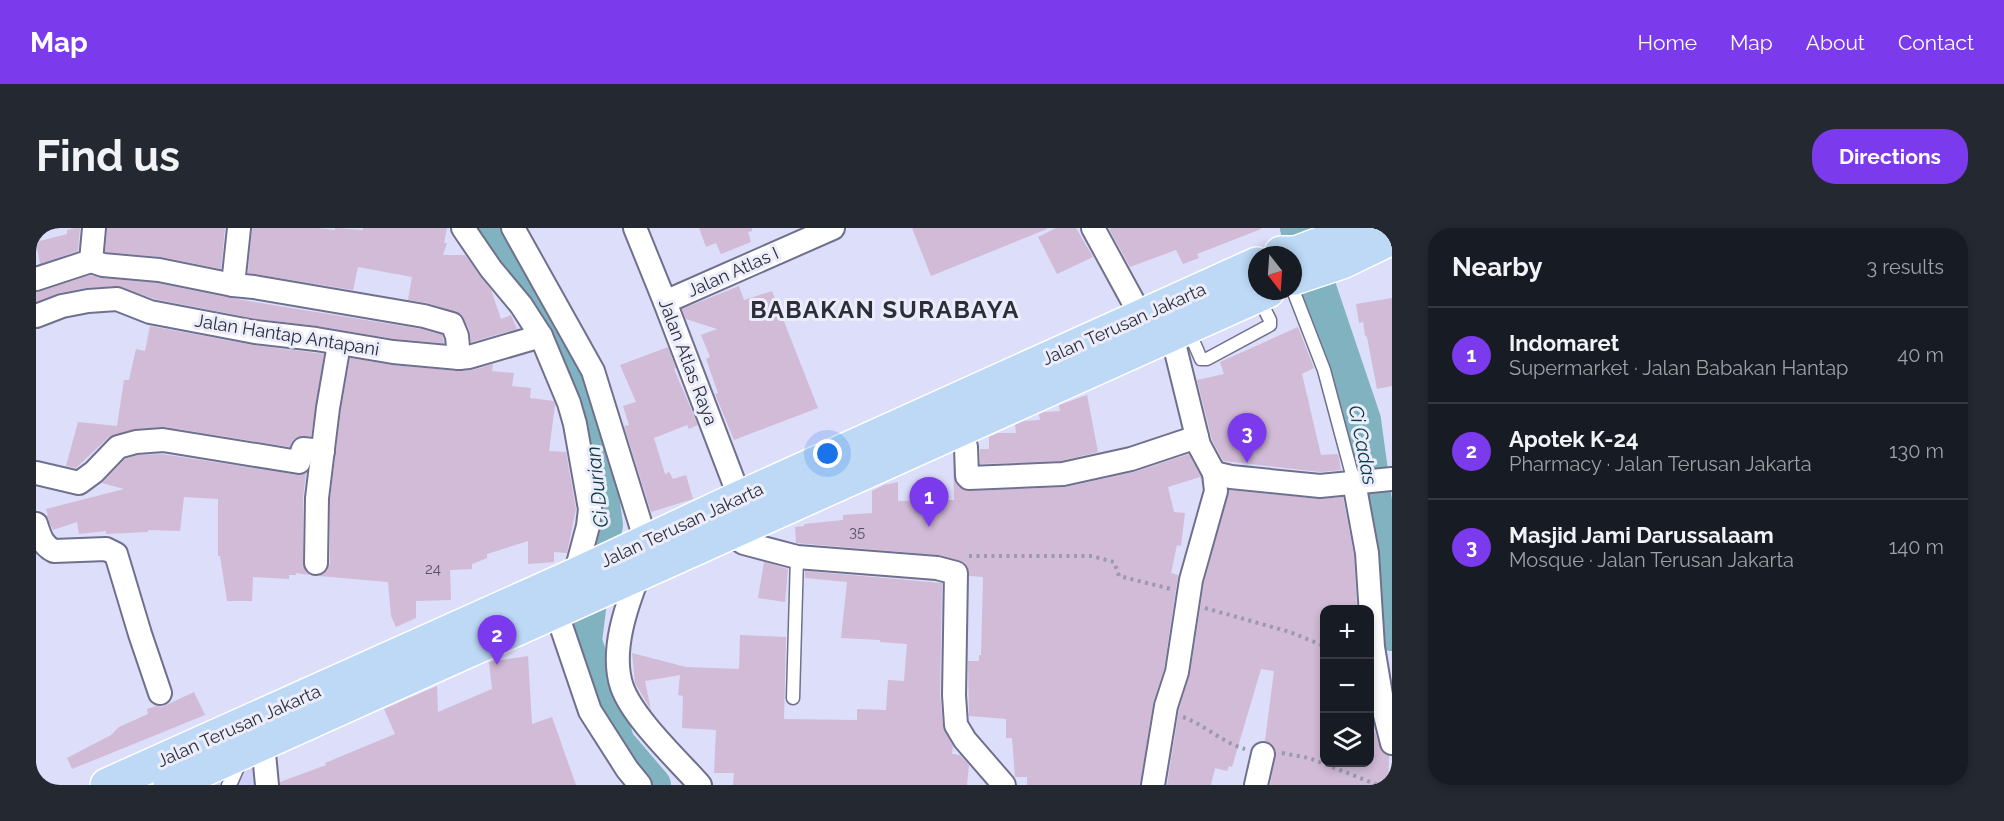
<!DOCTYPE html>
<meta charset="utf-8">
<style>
body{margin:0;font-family:Raleway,sans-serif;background:#242831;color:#f1f3f6}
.controls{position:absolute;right:18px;bottom:18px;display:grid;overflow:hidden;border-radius:12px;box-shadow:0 3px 9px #0003}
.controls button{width:54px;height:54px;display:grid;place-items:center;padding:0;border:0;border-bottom:2px solid #363941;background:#171b24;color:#f1f3f6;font:30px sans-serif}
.compass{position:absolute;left:1212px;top:18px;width:54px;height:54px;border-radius:50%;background:#171b24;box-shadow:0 3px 9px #0003;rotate:163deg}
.you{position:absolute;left:792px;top:226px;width:21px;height:21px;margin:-15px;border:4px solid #fff;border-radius:50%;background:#1a73e8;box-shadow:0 0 0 9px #1a73e833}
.badge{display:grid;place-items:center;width:39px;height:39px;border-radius:50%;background:#7c3aed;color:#fff;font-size:20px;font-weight:700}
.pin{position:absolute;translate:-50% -50px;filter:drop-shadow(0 2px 3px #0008)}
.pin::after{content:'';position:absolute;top:32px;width:21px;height:18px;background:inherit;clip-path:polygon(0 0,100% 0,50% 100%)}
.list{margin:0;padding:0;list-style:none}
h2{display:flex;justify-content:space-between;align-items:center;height:78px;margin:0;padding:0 24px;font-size:26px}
h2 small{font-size:20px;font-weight:400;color:#9ea1a6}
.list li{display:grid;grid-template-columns:39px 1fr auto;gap:18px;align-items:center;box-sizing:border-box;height:96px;padding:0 24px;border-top:2px solid #363941}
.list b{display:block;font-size:22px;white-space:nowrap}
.list p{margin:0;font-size:20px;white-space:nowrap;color:#9ea1a6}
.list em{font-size:20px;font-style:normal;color:#9ea1a6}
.icon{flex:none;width:33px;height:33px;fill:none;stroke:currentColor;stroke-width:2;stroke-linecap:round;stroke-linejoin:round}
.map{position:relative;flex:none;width:1356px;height:557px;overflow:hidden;border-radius:24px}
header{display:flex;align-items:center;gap:36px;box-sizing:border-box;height:84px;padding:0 30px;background:#7c3aed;color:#fff}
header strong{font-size:28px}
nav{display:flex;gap:33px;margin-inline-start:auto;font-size:21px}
.intro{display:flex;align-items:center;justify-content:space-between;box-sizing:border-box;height:144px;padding:0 36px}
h1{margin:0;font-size:42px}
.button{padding:15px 27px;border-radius:24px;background:#7c3aed;color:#fff;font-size:21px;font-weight:700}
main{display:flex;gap:36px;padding:0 36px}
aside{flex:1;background:#171b24;border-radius:24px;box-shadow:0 3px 9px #0003}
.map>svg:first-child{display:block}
.built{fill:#d0d1fb}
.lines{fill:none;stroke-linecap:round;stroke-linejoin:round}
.river{stroke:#80b3bf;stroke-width:36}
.building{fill:#d1bbd7}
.lane-casing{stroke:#6f708e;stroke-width:15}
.street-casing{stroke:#6f708e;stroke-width:26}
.primary-casing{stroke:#fff;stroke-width:36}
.path{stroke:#9999af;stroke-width:4;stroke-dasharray:3 4.5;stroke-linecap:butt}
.lane{stroke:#fff;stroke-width:12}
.street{stroke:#fff;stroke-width:22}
.primary{stroke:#bdd9f6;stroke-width:33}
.labels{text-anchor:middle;stroke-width:6;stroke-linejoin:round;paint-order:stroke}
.number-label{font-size:15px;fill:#575162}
.street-label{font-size:18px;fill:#2e2e3b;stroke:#ecedfb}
.water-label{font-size:20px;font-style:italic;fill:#0a3b45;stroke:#ecedfb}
.district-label{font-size:24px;font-weight:bold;letter-spacing:1.5px;fill:#2e2e3b;stroke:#ecedfb}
</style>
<header>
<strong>Map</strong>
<nav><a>Home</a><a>Map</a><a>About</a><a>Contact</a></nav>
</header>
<div class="intro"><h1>Find us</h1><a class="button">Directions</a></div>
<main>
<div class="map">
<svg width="1356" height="557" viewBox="0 0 1356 557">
<rect width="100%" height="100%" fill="#dddefa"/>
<polygon class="built" points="231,530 228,557 172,557"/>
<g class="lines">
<g class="river">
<polyline points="458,0 502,71 553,184 569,297 553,373 548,413 581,515 617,557"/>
<polyline points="1262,0 1327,192 1356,405"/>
</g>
</g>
<g class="building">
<polygon points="39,0 44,0 42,23 4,36 0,14 31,6 31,2"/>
<polygon points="71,0 189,0 185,41 126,29 69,24"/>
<polygon points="216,0 281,0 299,2 299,0 327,2 327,0 411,0 408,15 411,15 407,27 429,27 455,62 465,91 475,87 481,101 435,114 434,103 425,86 392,75 372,72 376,49 322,39 317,62 212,45"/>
<polygon points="663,0 716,0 716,3 712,4 715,14 685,26 680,15 670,19"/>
<polygon points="876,0 1011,0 1011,1 895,48"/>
<polygon points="1020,0 1040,0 1057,29 1021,46 1002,9"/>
<polygon points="1076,0 1225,0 1225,1 1161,26 1163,30 1147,36 1140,22 1094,39 1073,1"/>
<polygon points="55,47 66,50 121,55 194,70 385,101 406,107 408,115 359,111 282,98 221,91 118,71 81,58 50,60 23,65 0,74 0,64"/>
<polygon points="703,58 708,72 736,63 782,180 698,212 679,166 682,165 670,131 674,129 665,107 681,101 650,91 646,81"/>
<polygon points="1356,70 1356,158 1341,161 1331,109 1329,107 1327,94 1323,95 1320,76"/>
<polygon points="114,98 217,117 288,126 275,208 262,209 257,212 254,219 129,199 99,201 73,209 40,240 30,238 42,194 81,198 88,152 93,152 100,121 109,123"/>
<polygon points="1262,99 1278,140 1266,146 1285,227 1302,226 1305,242 1284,244 1187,233 1176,212 1161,152 1188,146 1184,134"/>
<polygon points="632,119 640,140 638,141 662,197 653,201 651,197 618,210 629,246 633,244 637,251 650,247 657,271 615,284 588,198 593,197 587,178 600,174 584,137"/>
<polygon points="314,130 356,137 422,143 437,142 457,136 456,143 478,145 476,158 495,160 494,170 518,173 519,177 513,223 530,224 540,281 531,325 518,324 518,334 492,336 492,313 451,326 451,330 436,336 436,341 414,342 415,372 380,373 380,390 360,399 355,388 352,354 283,348 291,342 294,335 294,271 305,182"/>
<polygon points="1051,167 1062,224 1025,233 944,236 944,221 953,221 953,209 962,205 980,205 979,197 988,193 1004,192 1003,186 1009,184 1024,183 1023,177"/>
<polygon points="917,225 918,248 921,257 928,262 934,263 1030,259 1098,244 1153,226 1165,249 1166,256 1164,249 1132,259 1138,284 1149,285 1145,318 1141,317 1135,345 1142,347 1128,441 1117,476 1104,557 991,557 991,549 979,549 976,510 970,510 970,491 933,488 932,433 943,433 943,427 945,427 947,349 933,348 932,340 928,334 902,327 760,315 759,299 768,298 768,296 807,292 807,287 836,285 836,263 848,257 862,254 862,273 918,272"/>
<polygon points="126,226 261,247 270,245 267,270 267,335 269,342 273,347 260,345 260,347 253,347 253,351 217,349 216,373 191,373 184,328 182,328 182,271 148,269 144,303 112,302 112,304 70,306 70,303 43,306 41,294 17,302 10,288 12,287 10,281 88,261 66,255 89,231 102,227"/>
<polygon points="1193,262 1283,271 1307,269 1318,327 1321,381 1288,381 1288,534 1334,534 1334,506 1339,504 1346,524 1353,528 1352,557 1234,557 1240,523 1236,516 1229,513 1238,443 1225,441 1196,539 1193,538 1191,543 1179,540 1175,557 1131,557 1143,481 1154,446 1168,355"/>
<polygon points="728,334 752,341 749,374 722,370"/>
<polygon points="769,343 906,355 904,467 907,498 917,517 916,526 924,527 933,537 931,557 697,557 698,545 678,545 680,502 646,500 647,468 642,467 644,447 609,453 615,482 599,455 596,425 650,439 703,441 704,407 750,409 748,491 821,492 821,481 850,482 852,452 868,453 871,416 844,414 844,412 805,410 811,354 769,350"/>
<polygon points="492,428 496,496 516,489 540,557 244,557 244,554 290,537 289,535 359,506 348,481 401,458 402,484 456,461 453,434"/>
<polygon points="158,464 169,487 36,541 31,530 75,507 83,499 112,486 111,481 120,478 126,479"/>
</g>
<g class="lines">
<g class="lane-casing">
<g id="lane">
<polyline points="1257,62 1288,142 1318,254"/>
<polyline points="1152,101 1165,131 1171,131 1234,97 1234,92 1222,69"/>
<polyline points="757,470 761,329"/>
<polyline points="192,557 196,553 205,532"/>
</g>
</g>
<g class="street-casing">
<g id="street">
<polyline points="427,0 455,41 485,77 505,108 533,175 539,196 554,281 552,298 539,347"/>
<polyline points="477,0 557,143 610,314"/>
<polyline points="599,0 629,74 708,281"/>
<polyline points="1057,0 1105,88"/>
<polyline points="55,33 58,0"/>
<polyline points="0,51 55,33 67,37 123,42 197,57 218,59 388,88 416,96 421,108 423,130"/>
<polyline points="197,57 203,0"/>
<polyline points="629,74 797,0"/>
<polyline points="0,88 26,78 52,73 81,71 114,84 219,104 280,111 357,124 423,130 433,129 505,108"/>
<polyline points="925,201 930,219 931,248 933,250 1027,246 1095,231 1161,209"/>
<polyline points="0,245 43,255 58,244 82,219 100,214 127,212 263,234 267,221 287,223"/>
<polyline points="1178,245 1195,249 1284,258 1356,251"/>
<polyline points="1318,254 1331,325 1337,419 1347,479 1356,515"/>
<path d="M 0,296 C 4,308 6,317 18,323 L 70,321 L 80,326 L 104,406 L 124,465"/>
<polyline points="693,306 708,315 761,329 901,340 920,345 918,467 920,497 929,512 968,557"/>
<polyline points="280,335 281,270 292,180 303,116"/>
<path d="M 603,346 C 590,379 574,424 586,459 C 597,490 641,531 664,557"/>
<polyline points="520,383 554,483 591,541 604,557"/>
<polyline points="227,515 231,557"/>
<polyline points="1117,557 1130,478 1141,444 1155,352 1180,263 1178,245 1163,217 1136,107"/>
<polyline points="1220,557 1227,526"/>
</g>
</g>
<g class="primary-casing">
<g id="primary">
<polyline points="1245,25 1260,25 1326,0"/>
<polyline points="1258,50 1306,34 1356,10"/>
<polyline points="71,557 539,347 703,270 1221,36"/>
<polyline points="134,557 1232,63"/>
</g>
</g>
<g class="path">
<polyline points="933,328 1056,328 1078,334 1083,348 1135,361"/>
<polyline points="1169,380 1254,404 1288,418"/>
<path d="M 1147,489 C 1169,497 1187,515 1209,521"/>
<polyline points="1246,525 1273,530 1342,557"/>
</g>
<use href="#lane" class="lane"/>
<use href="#street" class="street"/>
<use href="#primary" class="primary"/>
</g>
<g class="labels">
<g class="number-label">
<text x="821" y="309">35</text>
<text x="397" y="346">24</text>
</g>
<g class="street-label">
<text transform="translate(697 44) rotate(-24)" y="6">Jalan Atlas I</text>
<text transform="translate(1088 96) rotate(-24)" y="6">Jalan Terusan Jakarta</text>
<text transform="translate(251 107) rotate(9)" y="6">Jalan Hantap Antapani</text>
<text transform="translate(652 134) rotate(69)" y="6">Jalan Atlas Raya</text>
<text transform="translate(646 297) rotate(-25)" y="6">Jalan Terusan Jakarta</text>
<text transform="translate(203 498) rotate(-24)" y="6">Jalan Terusan Jakarta</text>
</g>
<g class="water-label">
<text transform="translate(1327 217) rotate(79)" y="7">Ci Cadas</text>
<text transform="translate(561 259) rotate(-96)" y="7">Ci Durian</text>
</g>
<g class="district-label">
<text x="849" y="90">BABAKAN SURABAYA</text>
</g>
</g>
</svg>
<div class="controls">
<button>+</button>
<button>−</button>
<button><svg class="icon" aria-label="layers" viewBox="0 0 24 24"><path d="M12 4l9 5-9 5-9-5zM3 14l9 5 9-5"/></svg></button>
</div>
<svg class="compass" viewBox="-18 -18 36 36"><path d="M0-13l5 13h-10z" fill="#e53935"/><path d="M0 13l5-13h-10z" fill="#9ea1a6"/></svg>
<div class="you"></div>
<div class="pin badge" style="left:893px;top:299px">1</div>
<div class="pin badge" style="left:461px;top:437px">2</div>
<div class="pin badge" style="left:1211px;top:235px">3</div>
</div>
<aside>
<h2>Nearby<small>3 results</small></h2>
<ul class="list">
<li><span class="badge">1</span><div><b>Indomaret</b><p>Supermarket · Jalan Babakan Hantap</p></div><em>40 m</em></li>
<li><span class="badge">2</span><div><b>Apotek K-24</b><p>Pharmacy · Jalan Terusan Jakarta</p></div><em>130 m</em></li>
<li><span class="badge">3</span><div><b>Masjid Jami Darussalaam</b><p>Mosque · Jalan Terusan Jakarta</p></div><em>140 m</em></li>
</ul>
</aside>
</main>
